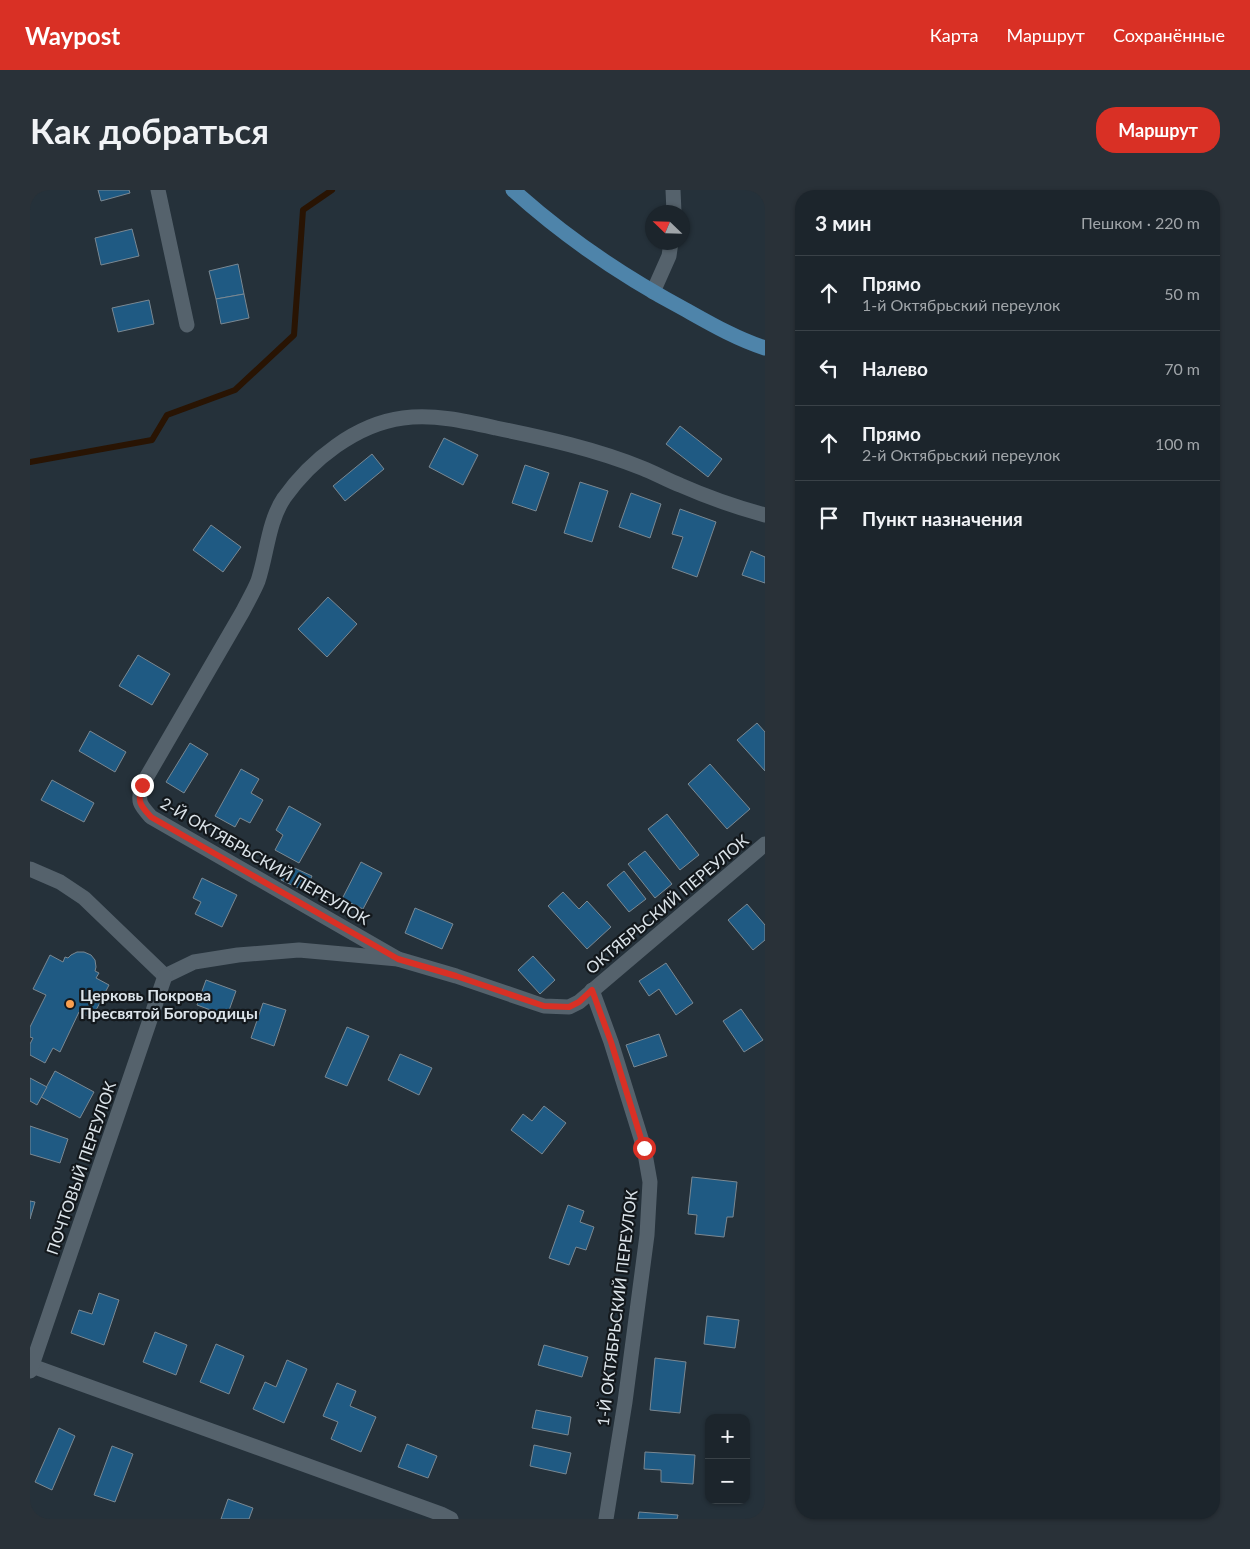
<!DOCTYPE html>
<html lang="ru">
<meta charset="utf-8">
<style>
body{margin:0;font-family:Lato,sans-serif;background:#293138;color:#f1f3f6}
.controls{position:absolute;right:15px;bottom:15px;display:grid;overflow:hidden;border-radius:10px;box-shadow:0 1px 4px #0004}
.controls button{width:45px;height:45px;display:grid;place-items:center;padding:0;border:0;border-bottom:1px solid #3a4248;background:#1c252c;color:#f1f3f6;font:25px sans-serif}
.compass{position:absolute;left:615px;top:15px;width:45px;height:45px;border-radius:50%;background:#1c252c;box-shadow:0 1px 4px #0004;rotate:293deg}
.stop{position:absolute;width:15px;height:15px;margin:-11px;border:4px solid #d93025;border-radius:50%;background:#fff}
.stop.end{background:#d93025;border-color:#fff;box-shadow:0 1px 5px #0008}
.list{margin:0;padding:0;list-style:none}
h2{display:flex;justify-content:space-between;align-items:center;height:65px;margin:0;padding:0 20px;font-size:21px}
h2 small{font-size:16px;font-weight:400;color:#a0a5a9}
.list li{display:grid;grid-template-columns:32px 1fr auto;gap:15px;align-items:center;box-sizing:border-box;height:75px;padding:0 20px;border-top:1px solid #3a4248}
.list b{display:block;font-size:19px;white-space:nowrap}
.list p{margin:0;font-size:16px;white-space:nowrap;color:#a0a5a9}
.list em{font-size:16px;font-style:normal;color:#a0a5a9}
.icon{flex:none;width:28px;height:28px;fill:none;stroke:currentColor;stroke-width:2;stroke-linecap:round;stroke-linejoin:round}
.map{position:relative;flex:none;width:735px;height:1329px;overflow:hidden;border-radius:20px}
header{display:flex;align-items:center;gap:30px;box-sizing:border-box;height:70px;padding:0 25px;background:#d93025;color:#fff}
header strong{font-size:24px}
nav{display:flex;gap:28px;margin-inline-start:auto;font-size:18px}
.intro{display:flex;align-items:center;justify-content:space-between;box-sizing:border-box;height:120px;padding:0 30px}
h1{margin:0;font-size:35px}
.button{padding:12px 22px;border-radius:20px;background:#d93025;color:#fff;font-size:18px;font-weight:700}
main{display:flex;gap:30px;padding:0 30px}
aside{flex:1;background:#1c252c;border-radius:20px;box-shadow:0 1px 4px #0004}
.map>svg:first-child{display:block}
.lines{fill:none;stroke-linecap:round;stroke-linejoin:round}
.stream{stroke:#291403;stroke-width:6}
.building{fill:#1f5a83;stroke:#7a8892}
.minor{stroke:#55626c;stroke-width:15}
.major{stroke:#4e84aa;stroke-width:15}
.route{stroke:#d93025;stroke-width:6}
.poi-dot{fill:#fa9f4f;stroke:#13181c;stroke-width:2}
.labels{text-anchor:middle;stroke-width:4.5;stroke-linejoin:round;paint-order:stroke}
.street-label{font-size:16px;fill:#dce4ea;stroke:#13181c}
.poi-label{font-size:16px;font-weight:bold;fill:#dce4ea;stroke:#13181c;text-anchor:start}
</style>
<header>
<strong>Waypost</strong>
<nav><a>Карта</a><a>Маршрут</a><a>Сохранённые</a></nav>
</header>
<div class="intro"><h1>Как добраться</h1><a class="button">Маршрут</a></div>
<main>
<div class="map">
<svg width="735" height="1329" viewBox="0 0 735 1329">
<rect width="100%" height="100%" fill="#25313a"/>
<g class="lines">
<polyline class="stream" points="0,272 122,250 137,225 205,200 264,145 273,20 302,0"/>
</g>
<g class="building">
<polygon points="68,0 99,0 100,3 71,11"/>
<polygon points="102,39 109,66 71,75 65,48"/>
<polygon points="208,74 214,104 186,109 179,81"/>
<polygon points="214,104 219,128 191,134 186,109"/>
<polygon points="119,110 124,134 88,142 82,118"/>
<polygon points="650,236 692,269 678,287 636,254"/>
<polygon points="414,248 448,265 433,295 399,277"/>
<polygon points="342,264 354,279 315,311 303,296"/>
<polygon points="495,275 519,283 506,321 482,313"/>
<polygon points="550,292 578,301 562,352 534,343"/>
<polygon points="601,303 631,314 620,348 589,337"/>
<polygon points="650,319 686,332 667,387 642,378 653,347 642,344"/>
<polygon points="181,335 211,357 193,382 163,360"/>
<polygon points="721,361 735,367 735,393 712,385"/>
<polygon points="298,407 327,434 297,467 268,439"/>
<polygon points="108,465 140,484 122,515 89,496"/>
<polygon points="727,533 735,542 735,581 707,550"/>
<polygon points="60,541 96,562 85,582 49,561"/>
<polygon points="160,553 178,564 154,603 136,592"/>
<polygon points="680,574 720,619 697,639 658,594"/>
<polygon points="211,579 229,589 221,603 233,610 220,633 210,628 205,637 185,626"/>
<polygon points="22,590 64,613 54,632 11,610"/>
<polygon points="259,616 291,634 269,673 245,660 253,645 246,640"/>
<polygon points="637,624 669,665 650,680 618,639"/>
<polygon points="615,661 642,694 625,708 598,674"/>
<polygon points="331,672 352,683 333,719 312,709"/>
<polygon points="258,675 282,686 275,701 251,690"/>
<polygon points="594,681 616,709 599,722 577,695"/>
<polygon points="172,688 207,705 192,737 165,724 171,712 163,708"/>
<polygon points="533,702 549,719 557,711 581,737 557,759 518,716"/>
<polygon points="717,714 735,735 735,750 723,760 698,730"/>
<polygon points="385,718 423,734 412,759 375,743"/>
<polygon points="47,762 54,762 61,765 65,770 66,777 65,781 69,783 66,788 79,795 62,828 49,822 30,862 23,858 15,873 0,865 0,854 3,848 0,847 0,837 16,805 3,799 20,765 33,772 35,767 38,768 41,765"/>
<polygon points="503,766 525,790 510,804 488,780"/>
<polygon points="636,773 663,813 646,825 629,799 619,806 609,791"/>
<polygon points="176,790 206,801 197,826 167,815"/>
<polygon points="233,813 256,820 244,856 221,848"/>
<polygon points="711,819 733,850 714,862 693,831"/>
<polygon points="317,837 339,846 317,896 295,887"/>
<polygon points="629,844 637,866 604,877 596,855"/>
<polygon points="370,864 402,878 389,905 358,890"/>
<polygon points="25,881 64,902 50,928 11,907"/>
<polygon points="0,888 17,897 7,915 0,911"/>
<polygon points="514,916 536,933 512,964 481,940 493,924 502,931"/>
<polygon points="0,936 38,949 30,973 0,964"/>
<polygon points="662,987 707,992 703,1027 697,1027 694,1047 665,1044 667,1025 658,1024"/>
<polygon points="0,1011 5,1012 0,1029"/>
<polygon points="538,1015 554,1021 550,1032 564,1037 556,1060 546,1057 539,1075 519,1068"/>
<polygon points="69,1103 89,1110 74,1155 41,1143 49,1120 62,1124"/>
<polygon points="677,1126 709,1130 705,1158 674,1154"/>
<polygon points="125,1142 157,1155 146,1185 113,1172"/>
<polygon points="186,1154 214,1166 199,1204 170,1192"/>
<polygon points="514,1155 558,1167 552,1187 508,1175"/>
<polygon points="625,1168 656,1172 650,1223 620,1220"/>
<polygon points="257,1170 277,1179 254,1233 223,1219 235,1192 246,1197"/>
<polygon points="307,1193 326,1201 320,1216 346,1227 331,1262 301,1249 308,1232 293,1226"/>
<polygon points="506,1220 541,1227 538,1245 502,1238"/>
<polygon points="29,1238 45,1246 22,1300 5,1292"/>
<polygon points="377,1254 407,1266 398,1288 368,1277"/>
<polygon points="504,1255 541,1263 536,1284 500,1276"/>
<polygon points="82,1256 103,1264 85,1312 64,1305"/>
<polygon points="615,1262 665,1265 663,1294 631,1292 631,1280 614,1279"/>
<polygon points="198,1309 223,1318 219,1329 191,1329"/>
<polygon points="609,1322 648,1325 647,1329 608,1329"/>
</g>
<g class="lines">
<g class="minor">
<polyline points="128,0 157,135"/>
<polyline points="643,0 644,22"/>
<polyline points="623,102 639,66 641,52"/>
<polyline points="0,679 30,692 54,708 135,786"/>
<path d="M 368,769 L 121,627 C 110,615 107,612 112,595 L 213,421 C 218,411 224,401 228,391 C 237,364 238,332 254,308 C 281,270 326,234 373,228 C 405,224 435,231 466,238 C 515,248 565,259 612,278 C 625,283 637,290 650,295 C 677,307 706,317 735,325"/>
<polyline points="135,786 164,772 208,765 269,760 368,769 426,786 514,816 539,817 549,812 735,654"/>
<polyline points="562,800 581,852 614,958 620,992 617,1045 595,1212 576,1329"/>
<polyline points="2,1176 411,1324 421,1329"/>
<polyline points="0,1181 135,786"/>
</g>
<path class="major" d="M 483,0 C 535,47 594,87 656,120 C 681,134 707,149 735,158"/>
</g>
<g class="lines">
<path class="route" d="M 112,595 C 107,612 110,615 121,627 L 368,769 L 426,786 L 514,816 L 539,817 L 549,812 L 562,800 L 581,852 L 614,958"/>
</g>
<circle class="poi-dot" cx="40" cy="814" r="5"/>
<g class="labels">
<g class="street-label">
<text transform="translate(235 671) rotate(30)" y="6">2-Й ОКТЯБРЬСКИЙ ПЕРЕУЛОК</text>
<text transform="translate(637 714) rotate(-40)" y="6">ОКТЯБРЬСКИЙ ПЕРЕУЛОК</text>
<text transform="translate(51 978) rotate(-71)" y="6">ПОЧТОВЫЙ ПЕРЕУЛОК</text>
<text transform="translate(587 1118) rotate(-83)" y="6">1-Й ОКТЯБРЬСКИЙ ПЕРЕУЛОК</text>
</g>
<g class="poi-label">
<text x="50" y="811">Церковь Покрова<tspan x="50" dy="18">Пресвятой Богородицы</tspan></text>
</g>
</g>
</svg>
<div class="controls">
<button>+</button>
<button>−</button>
</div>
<svg class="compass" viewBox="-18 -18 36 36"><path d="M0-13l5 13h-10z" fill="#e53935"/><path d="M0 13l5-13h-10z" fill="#a0a5a9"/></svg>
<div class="stop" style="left:614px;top:958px"></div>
<div class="stop end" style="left:112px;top:595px"></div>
</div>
<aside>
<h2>3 мин<small>Пешком · 220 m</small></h2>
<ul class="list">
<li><svg class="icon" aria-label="ahead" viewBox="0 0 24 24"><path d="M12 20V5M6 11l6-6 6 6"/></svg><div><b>Прямо</b><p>1-й Октябрьский переулок</p></div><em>50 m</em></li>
<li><svg class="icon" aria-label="left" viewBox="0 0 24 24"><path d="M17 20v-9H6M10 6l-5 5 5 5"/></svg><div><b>Налево</b></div><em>70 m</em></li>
<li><svg class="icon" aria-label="ahead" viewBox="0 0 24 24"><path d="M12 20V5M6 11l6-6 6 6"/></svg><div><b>Прямо</b><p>2-й Октябрьский переулок</p></div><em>100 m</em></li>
<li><svg class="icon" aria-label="arrive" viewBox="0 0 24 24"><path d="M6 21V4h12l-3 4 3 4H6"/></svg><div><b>Пункт назначения</b></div></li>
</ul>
</aside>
</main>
